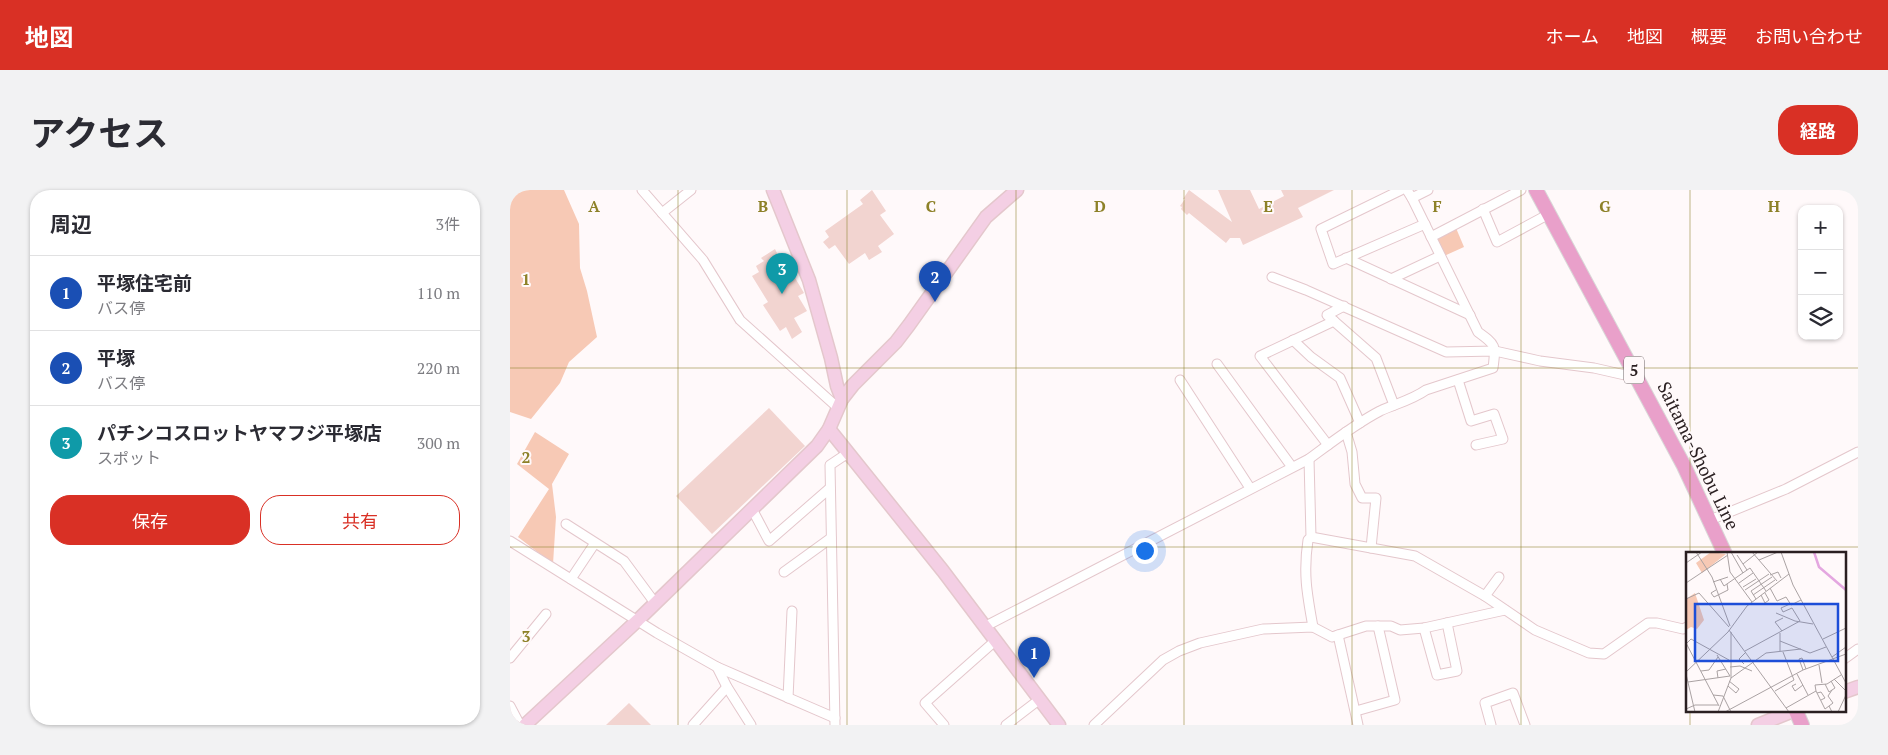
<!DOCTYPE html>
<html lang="ja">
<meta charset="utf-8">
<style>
body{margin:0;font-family:"PT Serif","Noto Sans JP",serif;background:#f2f2f3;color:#2b2b33}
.controls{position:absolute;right:15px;top:15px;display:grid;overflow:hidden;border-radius:10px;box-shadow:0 1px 4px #0004}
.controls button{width:45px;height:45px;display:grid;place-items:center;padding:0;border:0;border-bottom:1px solid #e1e1e2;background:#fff;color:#2b2b33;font:25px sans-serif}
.you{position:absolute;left:634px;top:360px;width:18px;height:18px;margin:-12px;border:4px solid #fff;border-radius:50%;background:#1a73e8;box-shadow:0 0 0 8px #1a73e833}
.badge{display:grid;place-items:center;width:32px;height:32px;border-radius:50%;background:#d93025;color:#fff;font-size:16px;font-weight:700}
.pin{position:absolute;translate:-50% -41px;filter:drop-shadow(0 1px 2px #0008)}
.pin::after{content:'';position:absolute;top:26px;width:18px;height:15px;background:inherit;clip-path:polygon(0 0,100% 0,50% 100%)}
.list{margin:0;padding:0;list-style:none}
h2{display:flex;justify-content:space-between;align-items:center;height:65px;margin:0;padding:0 20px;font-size:21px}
h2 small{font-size:16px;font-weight:400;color:#7c7c81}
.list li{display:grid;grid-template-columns:32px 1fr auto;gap:15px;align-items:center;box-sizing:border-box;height:75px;padding:0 20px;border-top:1px solid #e1e1e2}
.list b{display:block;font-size:19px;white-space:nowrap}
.list p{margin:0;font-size:16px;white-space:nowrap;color:#7c7c81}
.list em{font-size:16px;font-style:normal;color:#7c7c81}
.actions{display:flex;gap:10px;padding:15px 20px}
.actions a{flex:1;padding:11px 0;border:1px solid #d93025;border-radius:20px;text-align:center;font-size:18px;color:#d93025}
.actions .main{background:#d93025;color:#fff}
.icon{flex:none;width:28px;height:28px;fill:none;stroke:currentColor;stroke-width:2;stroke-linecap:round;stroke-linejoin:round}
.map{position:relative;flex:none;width:1348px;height:535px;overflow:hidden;border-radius:20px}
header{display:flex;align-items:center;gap:30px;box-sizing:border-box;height:70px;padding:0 25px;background:#d93025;color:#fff}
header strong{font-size:24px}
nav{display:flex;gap:28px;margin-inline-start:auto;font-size:18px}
.intro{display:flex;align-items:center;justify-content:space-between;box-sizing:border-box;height:120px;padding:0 30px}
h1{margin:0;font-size:35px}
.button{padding:12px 22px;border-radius:20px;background:#d93025;color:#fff;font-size:18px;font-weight:700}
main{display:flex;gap:30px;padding:0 30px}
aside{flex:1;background:#fff;border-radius:20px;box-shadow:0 1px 4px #0004}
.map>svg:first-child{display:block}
.green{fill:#f7c9b5}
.building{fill:#f2d4d0}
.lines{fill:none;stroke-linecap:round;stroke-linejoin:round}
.street-casing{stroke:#e4c7cc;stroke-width:11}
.secondary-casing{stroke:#e4c7cc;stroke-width:15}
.primary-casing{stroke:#d9d7d7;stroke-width:16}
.street{stroke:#fff;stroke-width:9}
.secondary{stroke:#f4cfe4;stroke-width:12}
.primary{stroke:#e9a0ca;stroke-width:14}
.grid{fill:none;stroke:#8d8128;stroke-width:1;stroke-opacity:0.55}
.labels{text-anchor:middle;stroke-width:4;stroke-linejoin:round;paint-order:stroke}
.shield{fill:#fff9fa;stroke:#6a6062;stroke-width:1}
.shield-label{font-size:16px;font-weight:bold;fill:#2a1f21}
.street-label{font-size:18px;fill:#2a1f21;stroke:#fff9fa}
.inset-river{fill:none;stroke:#e4a7e0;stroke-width:2.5}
.inset-road{fill:none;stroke:#aaa2a3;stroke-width:1}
.view{fill:#1d4ed8;fill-opacity:0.15;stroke:#1d4ed8;stroke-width:2.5}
.inset-edge{fill:none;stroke:#2a1f21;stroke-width:2.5}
.grid-label{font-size:16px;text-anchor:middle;font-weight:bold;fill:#8d8128;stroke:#fff9fa;stroke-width:4;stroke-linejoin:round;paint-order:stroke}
</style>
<header>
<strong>地図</strong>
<nav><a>ホーム</a><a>地図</a><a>概要</a><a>お問い合わせ</a></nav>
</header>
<div class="intro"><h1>アクセス</h1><a class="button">経路</a></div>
<main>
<aside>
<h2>周辺<small>3件</small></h2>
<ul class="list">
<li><span class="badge" style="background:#1a4fb4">1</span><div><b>平塚住宅前</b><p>バス停</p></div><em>110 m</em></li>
<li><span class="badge" style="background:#1a4fb4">2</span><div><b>平塚</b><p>バス停</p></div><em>220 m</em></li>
<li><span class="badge" style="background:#0f9aa8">3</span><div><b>パチンコスロットヤマフジ平塚店</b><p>スポット</p></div><em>300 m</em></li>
</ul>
<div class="actions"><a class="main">保存</a><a>共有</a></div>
</aside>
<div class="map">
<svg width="1348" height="535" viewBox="0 0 1348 535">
<rect width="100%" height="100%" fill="#fff9fa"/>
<g class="green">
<polygon points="0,0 54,0 69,34 70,78 77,101 87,147 59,172 50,193 21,229 0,222"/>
<polygon points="946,38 954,57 934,66 926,50 928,47"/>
<polygon points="25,242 59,264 42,294 46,327 43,374 8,347 39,299 7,274"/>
</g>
<g class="building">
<polygon points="362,0 376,21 370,25 384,44 368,56 372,62 359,70 355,63 339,74 325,55 319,59 313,52 319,47 315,41 353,14 350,10"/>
<polygon points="679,0 722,32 708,0 740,0 749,19 774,6 771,0 824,0 788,18 793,27 733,55 730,48 720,48 716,53 679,23 677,25 671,19 672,17 670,16 675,9 673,9"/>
<polygon points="265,59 273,75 282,70 285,78 281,81 294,103 288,106 297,121 284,128 292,142 282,149 276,137 270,141 253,115 258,112 242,86 249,82 246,76 254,71 251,68"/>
<polygon points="259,218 295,256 202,344 166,306"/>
<polygon points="119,513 141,535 96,535"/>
</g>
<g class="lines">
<g class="street-casing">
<g id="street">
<polyline points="132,0 193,70 230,130 327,217"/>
<polyline points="891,0 811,39 823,74 915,34"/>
<polyline points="897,0 902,8 918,0"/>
<polyline points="973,19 987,52 1039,24"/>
<polyline points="152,23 181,0"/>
<polyline points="921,47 1011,0"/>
<polyline points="836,68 960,125"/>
<polyline points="762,87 796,100 936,162 985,161 1030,171 1084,178 1128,188"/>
<polyline points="881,89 930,66"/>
<polyline points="834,116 817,125 866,168 884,215"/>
<polyline points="783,150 801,167 830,188 850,233"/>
<polyline points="707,174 782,277"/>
<polyline points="670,190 740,298"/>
<polyline points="948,190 961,231 984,224 993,249 966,255"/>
<polyline points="836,242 842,262 845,294 852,308 866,308 861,358"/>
<polyline points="818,255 750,166 824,131"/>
<path d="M 799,269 L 801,347 L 798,350 C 793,383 797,404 803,437"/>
<polyline points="242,319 259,351 320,298"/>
<polyline points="1200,330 1276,299 1348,262"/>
<polyline points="56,334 114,371 145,413"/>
<polyline points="801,347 905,366 975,406 1025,440 1079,463 1094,464 1138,433 1147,433 1173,439 1177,437"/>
<polyline points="0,351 147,443 207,477 325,528"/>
<polyline points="274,382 321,348"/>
<polyline points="61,389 85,353"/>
<polyline points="975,406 989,387"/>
<path d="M 474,437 L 799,269 C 822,252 845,234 870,221 C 885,214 902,210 916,200 L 983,178 C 986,155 986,155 968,142 L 902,8"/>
<polyline points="914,438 927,485 947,481 937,433"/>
<polyline points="828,445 848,535"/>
<polyline points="0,468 36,424"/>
<polyline points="1334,469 1348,459"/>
<polyline points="207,477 217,497 241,535"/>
<polyline points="278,508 282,421"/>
<polyline points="0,516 10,535"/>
<polyline points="846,521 885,510 868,436"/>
<polyline points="183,535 217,497"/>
<polyline points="325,535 320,275 338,263"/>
<polyline points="434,535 415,513 485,451"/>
<polyline points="496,535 530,509"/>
<polyline points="584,535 653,470 669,461 690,453 753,439 803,437 822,447 856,436 881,436 890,440 914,438 995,420"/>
<polyline points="981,535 975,513 1003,503 1015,535"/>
</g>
</g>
<g class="secondary-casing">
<g id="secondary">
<polyline points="263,0 299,90 321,168 327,196 332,209"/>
<polyline points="319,239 433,381 549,535"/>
<polyline points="1334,502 1348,497"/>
<polyline points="15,535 128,430 307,256 319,239 332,209 343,195 386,152 399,135 476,27 507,0"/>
<polyline points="1248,535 1283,521"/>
</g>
</g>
<g class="primary-casing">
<g id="primary">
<polyline points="1026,0 1174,276 1215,364"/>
<polyline points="1286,521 1292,535"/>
</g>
</g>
<use href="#street" class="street"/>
<use href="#secondary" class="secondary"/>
<use href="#primary" class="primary"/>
</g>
<path class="grid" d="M 168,0 L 168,535M 337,0 L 337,535M 506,0 L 506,535M 674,0 L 674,535M 842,0 L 842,535M 1011,0 L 1011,535M 1180,0 L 1180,364M 0,178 L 1348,178M 0,357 L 1348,357M 1180,521 L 1180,535"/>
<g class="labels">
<rect class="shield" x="1114" y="166.5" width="20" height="27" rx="4"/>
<g class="shield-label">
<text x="1124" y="186">5</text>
</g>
<g class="street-label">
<text transform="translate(1188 266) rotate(64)" y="6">Saitama-Shobu Line</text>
</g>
</g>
<g transform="translate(1176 362)">
<rect width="160" height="160" fill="#fff9fa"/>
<path d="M 25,0 L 40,2 L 16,21 L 10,11 ZM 9,41 L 18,68 L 11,77 L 5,75 L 0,78 L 0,47 Z" fill="#f7c9b5"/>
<path class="inset-river" d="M 128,0 L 133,15 L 160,38"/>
<path class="inset-road" d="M 10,0 L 26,25 L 44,74M 41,0 L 44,20 L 66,50M 45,0 L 57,21M 66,0 L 91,29M 95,0 L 107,33 L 160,131M 51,3 L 61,18M 73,8 L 92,0M 0,11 L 16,0M 57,12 L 72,0M 84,23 L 92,20 L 95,26M 34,27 L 38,34 L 64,16 L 80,39M 27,30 L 42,25M 0,31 L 42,3M 53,31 L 67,21M 57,35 L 70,27M 84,36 L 91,49 L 100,45 L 105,53 L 115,48M 30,38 L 25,41 L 28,45 L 42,38 L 41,32M 59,38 L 83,22M 67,43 L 89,28M 75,43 L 79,51 L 83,48 L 79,41M 0,47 L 13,41 L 43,75M 70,47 L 65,39 L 86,25M 104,52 L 95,56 L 97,60 L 106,56M 106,56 L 114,69M 90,61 L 109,69 L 127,72M 43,78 L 103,160M 96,79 L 89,70 L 97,66M 94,81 L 94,99M 137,87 L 160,76M 0,88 L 1,91 L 5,87 L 43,108M 94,89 L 124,101 L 140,95M 0,91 L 33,154M 59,99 L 114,69M 31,103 L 44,124M 146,105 L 160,95M 58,112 L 53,107 L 60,100M 133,113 L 136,131M 44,115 L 54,114 L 66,119M 117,118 L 113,107 L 116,106 L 120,117M 15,119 L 23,118 L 32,105M 0,120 L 42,80 L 61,54 L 103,22M 0,122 L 9,160M 111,122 L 122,143M 32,126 L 31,119 L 40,117M 45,126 L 80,101 L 115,97M 148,127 L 160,139M 2,130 L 44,124M 110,132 L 106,134 L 109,139 L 117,133M 139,132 L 143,140 L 149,136 L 145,129M 42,134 L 50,141 L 53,137 L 43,129M 89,139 L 108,128 L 97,100M 130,139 L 139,157 L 143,154 L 146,160M 131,141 L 135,140 L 139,146 L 135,148M 27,143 L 37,144 L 45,160M 143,154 L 147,151 L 142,144 L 146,138M 100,156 L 130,139 L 129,133 L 141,132 L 155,123M 0,157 L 9,153 L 32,153M 32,160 L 45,126 L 45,80M 39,160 L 117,118 L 160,102M 152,160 L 160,143"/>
<path class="view" d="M 9,52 L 152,52 L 152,109 L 9,109 Z"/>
<rect width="160" height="160" class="inset-edge"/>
</g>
<g class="grid-label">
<text x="84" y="22">A</text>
<text x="253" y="22">B</text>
<text x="421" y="22">C</text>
<text x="590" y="22">D</text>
<text x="758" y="22">E</text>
<text x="927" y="22">F</text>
<text x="1095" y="22">G</text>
<text x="1264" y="22">H</text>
<text x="16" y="95">1</text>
<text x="16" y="273">2</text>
<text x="16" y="452">3</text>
</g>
</svg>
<div class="controls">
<button>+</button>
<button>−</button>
<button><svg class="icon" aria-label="layers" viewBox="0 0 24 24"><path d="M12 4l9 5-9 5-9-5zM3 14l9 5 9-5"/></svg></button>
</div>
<div class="you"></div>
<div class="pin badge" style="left:524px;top:488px;background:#1a4fb4">1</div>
<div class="pin badge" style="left:425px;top:112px;background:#1a4fb4">2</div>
<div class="pin badge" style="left:272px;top:104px;background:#0f9aa8">3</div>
</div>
</main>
